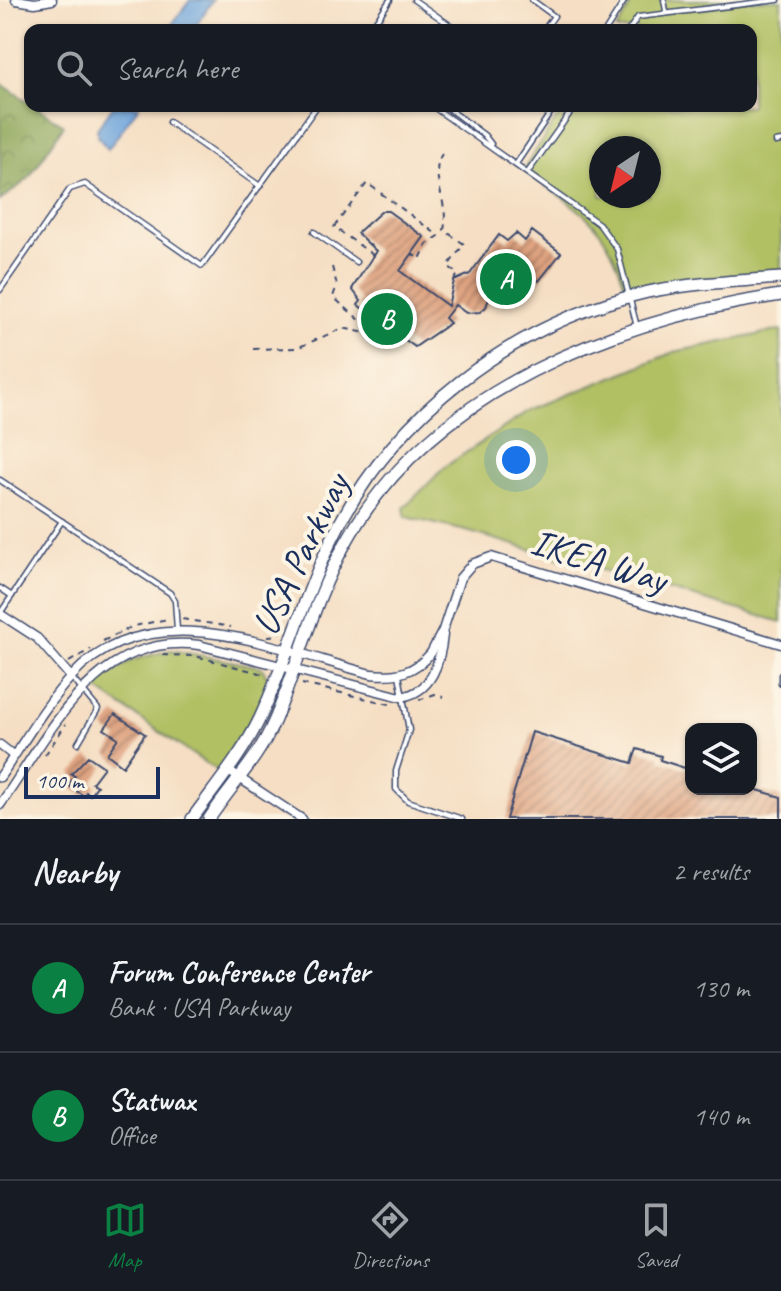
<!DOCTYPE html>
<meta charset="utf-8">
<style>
body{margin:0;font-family:Caveat,sans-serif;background:#242831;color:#f1f3f6}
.controls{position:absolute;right:24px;bottom:24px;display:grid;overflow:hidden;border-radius:16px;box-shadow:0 2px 6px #0004}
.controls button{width:72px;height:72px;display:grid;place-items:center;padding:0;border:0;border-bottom:2px solid #363941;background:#171b24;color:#f1f3f6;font:40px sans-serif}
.compass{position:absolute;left:589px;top:136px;width:72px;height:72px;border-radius:50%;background:#171b24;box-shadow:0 2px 6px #0004;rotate:215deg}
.scale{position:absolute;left:24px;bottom:20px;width:136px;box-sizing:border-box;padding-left:8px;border:4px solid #1b2f5e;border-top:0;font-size:22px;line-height:28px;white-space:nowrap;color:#1b2f5e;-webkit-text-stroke:6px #fcf5e5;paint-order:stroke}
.you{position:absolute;left:516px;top:460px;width:28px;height:28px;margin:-20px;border:6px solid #fff;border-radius:50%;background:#1a73e8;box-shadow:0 0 0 12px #1a73e833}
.badge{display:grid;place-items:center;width:52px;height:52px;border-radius:50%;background:#0b8043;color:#fff;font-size:26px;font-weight:700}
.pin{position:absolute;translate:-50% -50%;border:4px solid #fff;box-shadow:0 2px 8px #0006}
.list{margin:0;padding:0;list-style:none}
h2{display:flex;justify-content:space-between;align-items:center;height:104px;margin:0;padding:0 32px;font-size:34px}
h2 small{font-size:26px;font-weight:400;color:#9ea1a6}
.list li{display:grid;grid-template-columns:52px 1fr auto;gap:24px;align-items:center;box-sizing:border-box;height:128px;padding:0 32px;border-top:2px solid #363941}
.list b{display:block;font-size:30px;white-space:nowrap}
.list p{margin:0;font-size:26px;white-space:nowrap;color:#9ea1a6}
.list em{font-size:26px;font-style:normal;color:#9ea1a6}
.icon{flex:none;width:44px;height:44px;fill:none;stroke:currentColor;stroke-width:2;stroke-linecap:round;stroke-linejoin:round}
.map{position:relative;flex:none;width:781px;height:819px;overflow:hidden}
.search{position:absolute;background:#171b24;box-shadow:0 2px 6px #0004;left:24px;right:24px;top:24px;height:88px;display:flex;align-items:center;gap:20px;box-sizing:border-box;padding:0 28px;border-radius:16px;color:#9ea1a6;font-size:30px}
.sheet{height:360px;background:#171b24}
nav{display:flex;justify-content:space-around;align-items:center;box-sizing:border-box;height:112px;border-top:2px solid #363941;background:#171b24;font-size:22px;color:#9ea1a6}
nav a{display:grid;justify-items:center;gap:4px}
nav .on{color:#0b8043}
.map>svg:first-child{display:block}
.grass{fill:#b1c063;stroke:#667860;stroke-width:2;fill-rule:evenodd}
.forest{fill:url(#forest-crowns);stroke:#546a5c;stroke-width:2}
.water{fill:#6ea4dc;stroke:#446a9d;stroke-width:2}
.building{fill:url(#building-hatch)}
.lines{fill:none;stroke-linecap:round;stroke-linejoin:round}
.service-casing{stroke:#3c496d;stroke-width:7}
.minor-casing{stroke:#3c496d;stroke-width:11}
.tertiary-casing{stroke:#3c496d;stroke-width:14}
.path{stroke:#3c496d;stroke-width:2;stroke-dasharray:6 6;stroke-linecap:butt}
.service{stroke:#fff;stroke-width:4}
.minor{stroke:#fff;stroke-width:8}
.tertiary{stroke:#fff;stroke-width:11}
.labels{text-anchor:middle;stroke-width:8;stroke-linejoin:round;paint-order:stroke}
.street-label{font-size:38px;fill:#1b2f5e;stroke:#fcf5e5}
</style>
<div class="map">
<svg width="781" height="819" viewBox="0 0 781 819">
<defs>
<pattern id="forest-crowns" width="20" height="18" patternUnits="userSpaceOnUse" patternTransform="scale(2)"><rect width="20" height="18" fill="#8ca659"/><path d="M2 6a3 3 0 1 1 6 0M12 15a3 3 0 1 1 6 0" fill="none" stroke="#72884d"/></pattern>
<pattern id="building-hatch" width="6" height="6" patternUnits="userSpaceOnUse" patternTransform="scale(2)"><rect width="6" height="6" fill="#dea27f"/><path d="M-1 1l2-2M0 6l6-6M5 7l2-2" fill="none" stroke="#b3846b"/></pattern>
</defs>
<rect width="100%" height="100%" fill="#fcf5e5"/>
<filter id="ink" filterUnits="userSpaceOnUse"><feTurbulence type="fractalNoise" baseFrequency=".0125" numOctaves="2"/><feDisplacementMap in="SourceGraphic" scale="16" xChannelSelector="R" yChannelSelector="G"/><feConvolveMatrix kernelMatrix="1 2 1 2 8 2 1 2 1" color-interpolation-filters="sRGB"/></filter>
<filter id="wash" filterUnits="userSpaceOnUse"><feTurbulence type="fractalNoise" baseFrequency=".006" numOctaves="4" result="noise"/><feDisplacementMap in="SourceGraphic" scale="32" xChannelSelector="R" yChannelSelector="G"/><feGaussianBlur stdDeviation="1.8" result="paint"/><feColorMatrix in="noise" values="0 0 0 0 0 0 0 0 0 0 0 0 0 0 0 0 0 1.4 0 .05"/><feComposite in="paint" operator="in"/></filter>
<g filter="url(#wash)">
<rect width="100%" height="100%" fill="#f5dec3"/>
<g class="grass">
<path d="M 634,0 L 781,0 L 781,272 L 711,278 L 627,293 C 607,219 581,212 523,170 L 565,106 L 751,106 L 751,30 L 616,30 ZM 601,148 L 649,148 L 649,196 L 601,196 Z"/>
<polygon points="781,330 781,622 470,532 406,517 404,508 446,466 529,411 674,352"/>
<polygon points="171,650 261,667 270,680 253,723 219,772 92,686 133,660"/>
</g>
<polygon class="forest" points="0,83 64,125 29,178 0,201"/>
<g class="water">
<polygon points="190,0 213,0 193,30 168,30"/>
<polygon points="113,106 139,106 108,149 98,137 97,129"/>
</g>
<g id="blocks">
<g class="building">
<polygon points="382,211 388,211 424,237 400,271 448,306 454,281 470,274 499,235 507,241 516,233 525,241 532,231 561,253 539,281 534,278 531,282 527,279 523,284 519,280 515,285 502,283 499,287 494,284 486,307 480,312 466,313 455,305 445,318 450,323 415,347 358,305 361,301 352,289 376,251 357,233"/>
<polygon points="115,714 145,734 123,766 107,754 118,738 104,729"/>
<polygon points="532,732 632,763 637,749 661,756 660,760 691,770 691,789 754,789 781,797 781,819 506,819"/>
<polygon points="88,756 104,767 92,783 97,786 90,795 86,792 84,796 68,785 75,776 71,774"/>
</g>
</g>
</g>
<g filter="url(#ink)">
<use href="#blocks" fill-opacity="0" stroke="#3c496d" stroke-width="2"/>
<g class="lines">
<g class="service-casing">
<g id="service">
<polyline points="414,0 457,30"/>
<polyline points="532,0 554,16 544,30"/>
<polyline points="664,0 666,11"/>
<polyline points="370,30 390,0"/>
<polyline points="606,30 625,0"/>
<polyline points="629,30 638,17 778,0"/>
<polyline points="432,106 599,224 617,249 637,327"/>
<polyline points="445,106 484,135 491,144"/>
<polyline points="169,122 260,186"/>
<polyline points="776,142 781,141"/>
<polyline points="516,164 555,106"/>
<polyline points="528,172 575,106"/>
<polyline points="314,232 356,262"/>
<polyline points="0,290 70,189 85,184 202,266 317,106"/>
<polyline points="0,480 170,593 175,601 177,630"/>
<polyline points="0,588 12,596"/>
<polyline points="1,612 62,521"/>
<polyline points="399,675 409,730 396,771 396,789 408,801 462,819"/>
<polyline points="781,675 781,683"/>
<polyline points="72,678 98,709 78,743"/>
</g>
</g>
<g class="minor-casing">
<g id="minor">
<polyline points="16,0 35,3 52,0"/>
<polyline points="0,614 37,638 71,677"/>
<polyline points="0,745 14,756"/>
<polyline points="227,770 302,819"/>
<path d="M 0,777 C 23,744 44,706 71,677 C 150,591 276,649 371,674 C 396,677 414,673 431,653 L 443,630 L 460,578 L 472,564 L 491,557 L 781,644"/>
<path d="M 0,805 C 50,734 96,631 199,645 L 401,697 C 432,692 440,663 443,635"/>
</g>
</g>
<g class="tertiary-casing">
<g id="tertiary">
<path d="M 192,819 C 215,787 243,754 260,718 C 287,661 302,600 330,543 C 390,416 511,323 648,292 C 692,283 737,281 781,278"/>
<path d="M 209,819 C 230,787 258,759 273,724 C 299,665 313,601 345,544 C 430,390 615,320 781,295"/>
</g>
</g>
<g class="path">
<path d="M 442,154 C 428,174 450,204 444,230 L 464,244 L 448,266 L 458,274 L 451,286"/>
<polyline points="373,255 334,227 367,183 439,236 427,244 420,259 412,254"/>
<polyline points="332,267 337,285 333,297 376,334"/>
<polyline points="253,349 297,348 343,328 387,338 401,337"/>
<polyline points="182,619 231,627"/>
<polyline points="268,636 278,635 280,630"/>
<polyline points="103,641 134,626 168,619"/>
<polyline points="162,655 195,656 267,675"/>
<polyline points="69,662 91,649"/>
<polyline points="302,684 394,705"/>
<polyline points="419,700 435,694 443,697"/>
<polyline points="45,755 66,724"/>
</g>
<use href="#service" class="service"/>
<use href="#minor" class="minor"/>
<use href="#tertiary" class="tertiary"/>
</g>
</g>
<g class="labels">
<g class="street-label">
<text transform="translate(300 554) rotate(-64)" y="13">USA Parkway</text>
<text transform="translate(599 560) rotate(17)" y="13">IKEA Way</text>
</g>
</g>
</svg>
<div class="controls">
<button><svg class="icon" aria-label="layers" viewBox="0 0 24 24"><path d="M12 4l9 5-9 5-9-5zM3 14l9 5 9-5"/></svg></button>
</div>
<svg class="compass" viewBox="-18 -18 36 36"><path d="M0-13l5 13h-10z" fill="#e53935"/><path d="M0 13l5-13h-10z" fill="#9ea1a6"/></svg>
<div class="scale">100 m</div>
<div class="you"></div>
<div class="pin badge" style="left:506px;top:279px">A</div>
<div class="pin badge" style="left:387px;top:319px">B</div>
<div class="search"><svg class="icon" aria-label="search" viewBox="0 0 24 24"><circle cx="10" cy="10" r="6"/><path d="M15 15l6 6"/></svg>Search here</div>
</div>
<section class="sheet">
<h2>Nearby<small>2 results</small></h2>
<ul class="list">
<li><span class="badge">A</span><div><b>Forum Conference Center</b><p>Bank · USA Parkway</p></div><em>130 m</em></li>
<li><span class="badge">B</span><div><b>Statwax</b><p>Office</p></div><em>140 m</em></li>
</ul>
</section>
<nav>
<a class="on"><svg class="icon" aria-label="map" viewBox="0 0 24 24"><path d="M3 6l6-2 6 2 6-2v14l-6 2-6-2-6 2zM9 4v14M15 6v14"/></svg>Map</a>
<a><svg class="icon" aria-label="directions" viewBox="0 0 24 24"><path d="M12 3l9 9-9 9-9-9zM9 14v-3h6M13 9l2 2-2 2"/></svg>Directions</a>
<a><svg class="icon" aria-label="saved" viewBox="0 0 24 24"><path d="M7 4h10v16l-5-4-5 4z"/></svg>Saved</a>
</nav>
